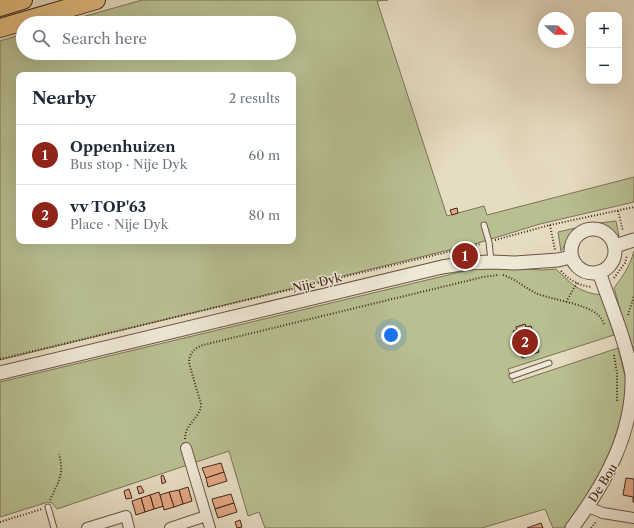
<!DOCTYPE html>
<meta charset="utf-8">
<style>
body{margin:0;font-family:"Libre Caslon Text",serif;background:#f6f6f7;color:#1f2937}
.controls{position:absolute;right:12px;top:12px;display:grid;overflow:hidden;border-radius:8px;box-shadow:0 4px 16px #0002}
.controls button{width:36px;height:36px;display:grid;place-items:center;padding:0;border:0;border-bottom:1px solid #e0e1e3;background:#fff;color:#1f2937;font:20px sans-serif}
.compass{position:absolute;left:538px;top:12px;width:36px;height:36px;border-radius:50%;background:#fff;box-shadow:0 4px 16px #0002;rotate:112deg}
.you{position:absolute;left:391px;top:335px;width:14px;height:14px;margin:-10px;border:3px solid #fff;border-radius:50%;background:#1a73e8;box-shadow:0 0 0 6px #1a73e833}
.badge{display:grid;place-items:center;width:26px;height:26px;border-radius:50%;background:#8f2418;color:#fff;font-size:13px;font-weight:700}
.pin{position:absolute;translate:-50% -50%;border:2px solid #fff;box-shadow:0 1px 4px #0006}
.list{margin:0;padding:0;list-style:none}
h2{display:flex;justify-content:space-between;align-items:center;height:52px;margin:0;padding:0 16px;font-size:17px}
h2 small{font-size:13px;font-weight:400;color:#747a83}
.list li{display:grid;grid-template-columns:26px 1fr auto;gap:12px;align-items:center;box-sizing:border-box;height:60px;padding:0 16px;border-top:1px solid #e0e1e3}
.list b{display:block;font-size:15px;white-space:nowrap}
.list p{margin:0;font-size:13px;white-space:nowrap;color:#747a83}
.list em{font-size:13px;font-style:normal;color:#747a83}
.icon{flex:none;width:22px;height:22px;fill:none;stroke:currentColor;stroke-width:2;stroke-linecap:round;stroke-linejoin:round}
.map{position:relative;flex:none;width:634px;height:528px;overflow:hidden}
.search{position:absolute;background:#fff;box-shadow:0 4px 16px #0002;left:16px;top:16px;width:280px;height:44px;display:flex;align-items:center;gap:10px;box-sizing:border-box;padding:0 14px;border-radius:22px;color:#747a83;font-size:15px}
.panel{position:absolute;background:#fff;box-shadow:0 4px 16px #0002;left:16px;top:72px;width:280px;height:172px;border-radius:8px}
.map>svg:first-child{display:block}
.green{fill:#b8bf91;stroke:#7c7356;fill-rule:evenodd}
.building{fill:#e2a783;stroke:#41271c}
.lines{fill:none;stroke-linecap:round;stroke-linejoin:round}
.service-casing{stroke:#6a5446;stroke-width:7}
.minor-casing{stroke:#6a5446;stroke-width:12}
.tertiary-casing{stroke:#6a5446;stroke-width:15}
.motorway-casing{stroke:#41271c;stroke-width:20}
.path{stroke:#41271c;stroke-width:2;stroke-dasharray:1 2;stroke-linecap:butt}
.service{stroke:#efe8d7;stroke-width:5}
.minor{stroke:#efe8d7;stroke-width:10}
.tertiary{stroke:#efe8d7;stroke-width:13}
.motorway{stroke:#e3be81;stroke-width:18}
.labels{text-anchor:middle;stroke-width:3;stroke-linejoin:round;paint-order:stroke}
.street-label{font-size:12px;fill:#41271c;stroke:#efe8d7}
</style>
<div class="map">
<svg width="634" height="528" viewBox="0 0 634 528">
<rect width="100%" height="100%" fill="#e6dcc2"/>
<filter id="stains"><feTurbulence type="fractalNoise" baseFrequency=".005" numOctaves="4"/><feColorMatrix values="0 0 0 0 .2 0 0 0 0 .09 0 0 0 0 .02 0 0 0 .5 -.17"/></filter>
<radialGradient id="worn" r=".72"><stop offset=".6" stop-color="#630" stop-opacity="0"/><stop offset="1" stop-color="#630" stop-opacity=".3"/></radialGradient>
<g class="green">
<path d="M 142,0 L 388,0 L 377,1 L 447,216 L 484,206 L 487,215 L 634,177 L 634,202 L 540,224 L 478,243 L 445,251 L 0,360 L 0,41 L 23,34 L 23,53 L 289,53 L 289,23 L 61,23 ZM 19,75 L 293,75 L 293,241 L 19,241 Z"/>
<polygon points="616,221 619,236 604,227 591,224"/>
<polygon points="580,227 571,236 561,251 558,232"/>
<path d="M 634,251 L 634,357 L 614,288 C 623,276 630,266 634,251 Z"/>
<path d="M 494,267 L 542,270 L 556,269 C 571,284 580,293 602,295 L 614,335 L 508,369 L 513,383 L 618,348 L 627,384 L 618,447 L 567,528 L 553,528 L 545,509 L 482,528 L 265,528 L 259,512 L 248,516 L 229,451 L 57,509 L 52,503 L 48,502 L 0,517 L 0,382 L 469,270 Z"/>
</g>
<g class="building">
<polygon points="457,208 458,213 452,215 450,210"/>
<polygon points="525,324 526,327 531,326 539,352 522,358 519,348 516,349 512,336 515,335 513,331 517,330 516,327"/>
<polygon points="221,463 224,472 206,478 202,468"/>
<polygon points="224,472 227,481 208,487 206,478"/>
<polygon points="163,475 166,482 162,484 161,476"/>
<polygon points="626,478 634,479 634,502 633,502 633,497 623,495"/>
<polygon points="141,486 144,492 139,494 137,487"/>
<polygon points="188,487 192,501 183,504 179,490"/>
<polygon points="129,489 132,498 126,499 124,491"/>
<polygon points="179,490 183,504 174,507 169,492"/>
<polygon points="159,492 164,506 154,509 150,495"/>
<polygon points="169,492 174,507 164,510 160,495"/>
<polygon points="231,494 234,503 215,509 212,499"/>
<polygon points="150,495 154,509 145,512 141,498"/>
<polygon points="141,498 145,512 136,515 132,501"/>
<polygon points="234,503 237,512 218,518 215,509"/>
<polygon points="240,520 242,527 237,528 235,522"/>
<polygon points="541,523 543,528 527,528"/>
</g>
<g class="lines">
<g class="service-casing">
<g id="service">
<polyline points="484,225 489,242 491,261"/>
<polyline points="512,376 549,363"/>
<polyline points="48,507 54,528"/>
</g>
</g>
<g class="minor-casing">
<g id="minor">
<polyline points="186,448 210,528"/>
<polyline points="588,507 603,513 634,518"/>
<polyline points="87,528 126,516 129,528"/>
<polyline points="170,528 206,516"/>
</g>
</g>
<g class="tertiary-casing">
<g id="tertiary">
<circle cx="593" cy="251" r="22"/>
<polyline points="615,246 634,240"/>
<polyline points="0,373 442,267 468,263 491,262 515,263 558,260 571,257"/>
<path d="M 572,528 C 605,484 634,432 632,374 C 625,339 611,306 599,272"/>
</g>
</g>
<g class="motorway-casing">
<g id="motorway">
<polyline points="0,7 23,0"/>
<polyline points="0,28 96,0"/>
</g>
</g>
<g class="path">
<polyline points="618,211 623,231"/>
<polyline points="550,225 555,250"/>
<polyline points="495,240 550,225 634,207"/>
<path d="M 561,271 C 569,280 580,286 592,287"/>
<path d="M 503,275 C 516,279 526,289 538,294 C 554,300 585,304 597,314 C 601,317 602,320 604,324"/>
<polyline points="614,278 625,263 627,255"/>
<polyline points="566,302 577,283"/>
<polyline points="628,315 634,296"/>
<polyline points="614,355 617,373 617,402"/>
<polyline points="0,359 481,244"/>
<path d="M 185,439 C 185,423 201,418 201,404 L 189,363 C 189,353 195,348 203,345 L 483,277 L 498,275"/>
<path d="M 50,500 C 58,482 65,474 59,454"/>
<polyline points="0,522 42,509"/>
<polyline points="591,528 596,522"/>
</g>
<use href="#service" class="service"/>
<use href="#minor" class="minor"/>
<use href="#tertiary" class="tertiary"/>
<use href="#motorway" class="motorway"/>
</g>
<g class="labels">
<g class="street-label">
<text transform="translate(317 283) rotate(-13)" y="4">Nije Dyk</text>
<text transform="translate(603 483) rotate(-58)" y="4">De Bou</text>
</g>
</g>
<rect width="100%" height="100%" filter="url(#stains)"/>
<rect width="100%" height="100%" fill="url(#worn)"/>
</svg>
<div class="controls">
<button>+</button>
<button>−</button>
</div>
<svg class="compass" viewBox="-18 -18 36 36"><path d="M0-13l5 13h-10z" fill="#e53935"/><path d="M0 13l5-13h-10z" fill="#747a83"/></svg>
<div class="you"></div>
<div class="pin badge" style="left:465px;top:256px">1</div>
<div class="pin badge" style="left:525px;top:342px">2</div>
<div class="search"><svg class="icon" aria-label="search" viewBox="0 0 24 24"><circle cx="10" cy="10" r="6"/><path d="M15 15l6 6"/></svg>Search here</div>
<section class="panel">
<h2>Nearby<small>2 results</small></h2>
<ul class="list">
<li><span class="badge">1</span><div><b>Oppenhuizen</b><p>Bus stop · Nije Dyk</p></div><em>60 m</em></li>
<li><span class="badge">2</span><div><b>vv TOP'63</b><p>Place · Nije Dyk</p></div><em>80 m</em></li>
</ul>
</section>
</div>
